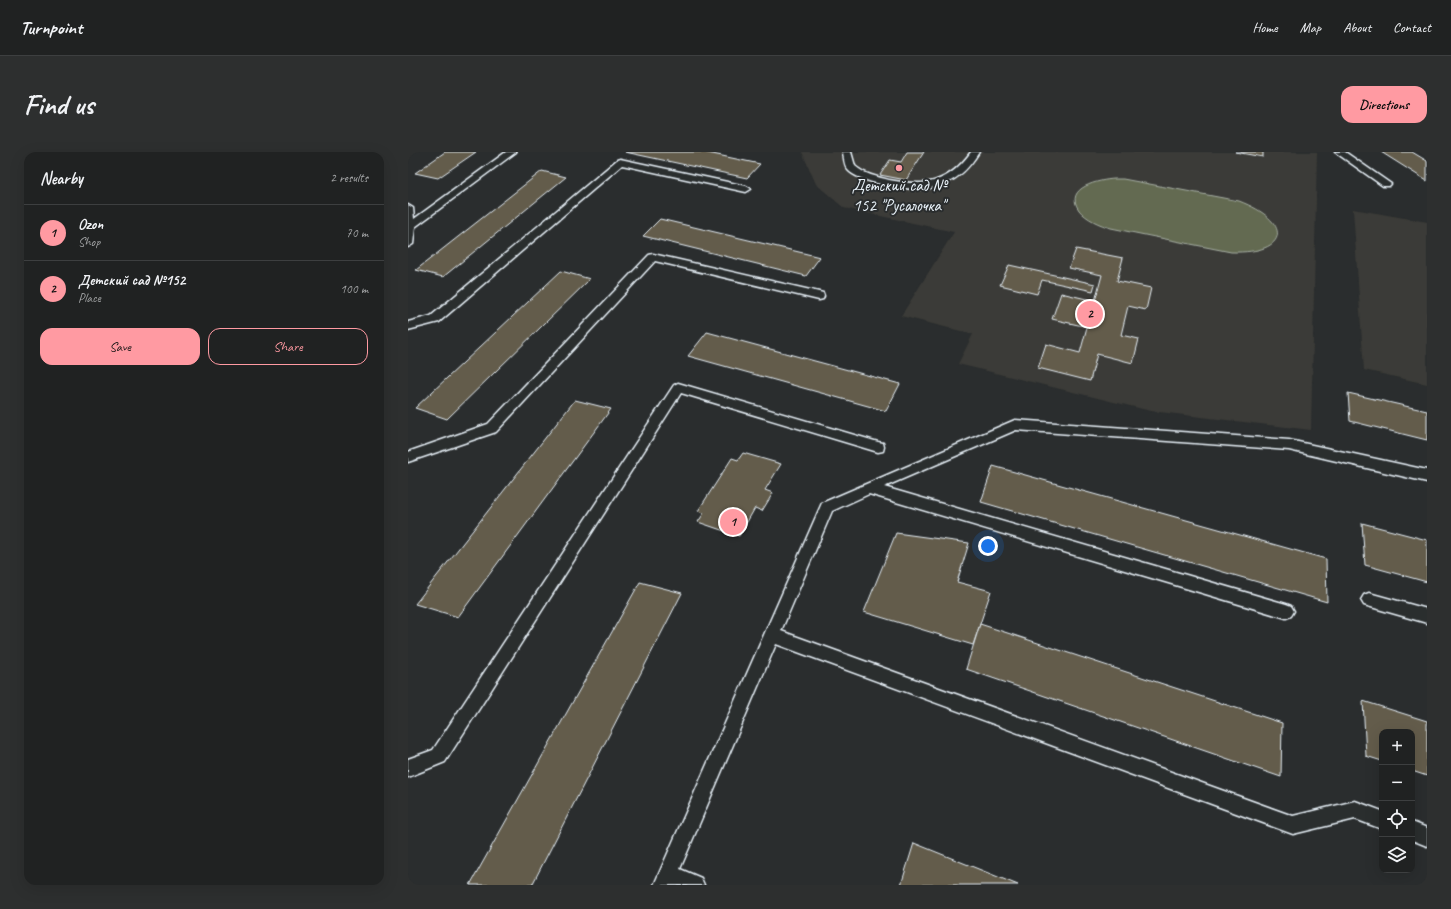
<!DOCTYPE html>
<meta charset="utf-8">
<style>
body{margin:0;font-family:Caveat,sans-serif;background:#2d2f2f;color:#f1f3f6}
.controls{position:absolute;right:12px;bottom:12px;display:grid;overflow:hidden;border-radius:8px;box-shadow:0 4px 16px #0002}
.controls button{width:36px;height:36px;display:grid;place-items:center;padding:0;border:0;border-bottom:1px solid #3d3f40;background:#202222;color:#f1f3f6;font:20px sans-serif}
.you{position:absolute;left:580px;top:394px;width:14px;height:14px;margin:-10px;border:3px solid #fff;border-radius:50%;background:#1a73e8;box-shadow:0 0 0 6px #1a73e833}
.badge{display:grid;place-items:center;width:26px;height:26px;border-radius:50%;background:#ff9aa2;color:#111;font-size:13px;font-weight:700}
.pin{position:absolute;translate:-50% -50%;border:2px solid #fff;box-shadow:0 1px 4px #0006}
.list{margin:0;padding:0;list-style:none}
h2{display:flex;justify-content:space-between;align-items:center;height:52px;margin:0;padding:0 16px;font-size:17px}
h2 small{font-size:13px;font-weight:400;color:#a2a4a5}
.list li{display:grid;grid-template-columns:26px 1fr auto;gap:12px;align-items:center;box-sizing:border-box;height:56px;padding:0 16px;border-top:1px solid #3d3f40}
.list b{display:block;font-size:15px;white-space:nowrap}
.list p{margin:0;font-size:13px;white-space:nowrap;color:#a2a4a5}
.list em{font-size:13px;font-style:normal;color:#a2a4a5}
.actions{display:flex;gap:8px;padding:12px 16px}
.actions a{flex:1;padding:9px 0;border:1px solid #ff9aa2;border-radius:12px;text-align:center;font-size:14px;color:#ff9aa2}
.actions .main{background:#ff9aa2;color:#111}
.icon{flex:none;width:22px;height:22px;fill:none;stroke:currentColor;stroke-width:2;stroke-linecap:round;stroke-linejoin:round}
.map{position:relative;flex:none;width:1019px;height:733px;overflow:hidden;border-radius:12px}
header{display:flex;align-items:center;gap:24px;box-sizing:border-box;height:56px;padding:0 20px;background:#202222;border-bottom:1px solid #3d3f40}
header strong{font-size:19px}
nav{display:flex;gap:22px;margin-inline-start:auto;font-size:14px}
.intro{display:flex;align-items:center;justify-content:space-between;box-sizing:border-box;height:96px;padding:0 24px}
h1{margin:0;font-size:28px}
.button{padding:10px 18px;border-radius:12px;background:#ff9aa2;color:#111;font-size:14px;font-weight:700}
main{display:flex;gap:24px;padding:0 24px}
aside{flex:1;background:#202222;border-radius:12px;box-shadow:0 4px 16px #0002}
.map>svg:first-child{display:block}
.built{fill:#3b3b37}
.green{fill:#636b51;stroke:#a6aea4}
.building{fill:#635c4c;stroke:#e8f1f8}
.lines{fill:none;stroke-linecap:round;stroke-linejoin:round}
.lane-casing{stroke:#e8f1f8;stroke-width:3}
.lane{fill:#2a2d2e;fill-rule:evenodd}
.poi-dot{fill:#ff9aa2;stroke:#2a2d2e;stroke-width:1.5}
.labels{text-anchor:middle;stroke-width:4;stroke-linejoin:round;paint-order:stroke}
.far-poi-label{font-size:17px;fill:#e8f1f8;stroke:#2a2d2e}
</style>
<header>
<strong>Turnpoint</strong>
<nav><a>Home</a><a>Map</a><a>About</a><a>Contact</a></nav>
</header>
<div class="intro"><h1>Find us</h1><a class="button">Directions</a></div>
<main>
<aside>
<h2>Nearby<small>2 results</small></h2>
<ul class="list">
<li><span class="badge">1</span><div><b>Ozon</b><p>Shop</p></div><em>70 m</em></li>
<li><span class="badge">2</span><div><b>Детский сад №152</b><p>Place</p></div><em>100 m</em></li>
</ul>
<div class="actions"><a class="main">Save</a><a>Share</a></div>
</aside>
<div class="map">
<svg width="1019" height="733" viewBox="0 0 1019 733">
<rect width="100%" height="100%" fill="#2a2d2e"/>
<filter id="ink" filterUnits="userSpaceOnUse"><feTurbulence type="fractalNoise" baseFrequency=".025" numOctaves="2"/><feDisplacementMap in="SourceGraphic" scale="8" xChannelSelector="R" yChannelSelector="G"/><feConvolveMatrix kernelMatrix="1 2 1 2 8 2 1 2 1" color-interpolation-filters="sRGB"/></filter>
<g filter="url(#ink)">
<g class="built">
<polygon points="394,0 909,0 903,278 743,259 550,212 565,182 493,164 546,80 436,56 408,32"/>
<polygon points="945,57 1019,70 1019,232 956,218"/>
</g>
<path class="green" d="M 706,27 L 715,27 L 831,49 C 884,69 883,102 823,100 C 796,95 769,89 742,84 C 729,81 716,79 703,76 C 692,73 678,67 671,58 C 655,35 692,28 706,27 Z"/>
<g class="building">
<polygon points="37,0 68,0 30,26 7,21"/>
<polygon points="217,0 295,0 352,12 339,26"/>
<polygon points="499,0 516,0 498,28 472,23 482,8 493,10"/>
<polygon points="827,0 855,0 855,5"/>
<polygon points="973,0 1004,0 1019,9 1019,29"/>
<polygon points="134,19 158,25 35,125 8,118"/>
<polygon points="252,67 412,105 398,124 235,84"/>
<polygon points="668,97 715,106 709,129 743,136 738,158 720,154 713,183 731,187 725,211 689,202 682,229 630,216 638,192 672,201 679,175 644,167 653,141 687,149 694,123 661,116"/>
<polygon points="601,113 687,132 685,139 634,128 629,142 592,133"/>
<polygon points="153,119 182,127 39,267 7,256"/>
<polygon points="299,180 492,232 478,259 280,204"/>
<polygon points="940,241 1019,259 1019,288 942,269"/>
<polygon points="167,248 203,257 50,465 7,452"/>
<polygon points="335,301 373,312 357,338 365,341 354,359 347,356 331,384 290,370 296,361 290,359 324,306 330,308"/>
<polygon points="585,314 918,407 919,450 573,350"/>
<polygon points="954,371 1019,388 1019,430 957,413"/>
<polygon points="488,381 561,391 549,430 583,439 565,493 456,460"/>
<polygon points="232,430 274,441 124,733 62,733"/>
<polygon points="572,472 874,571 873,625 558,517"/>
<polygon points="955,549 1019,569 1019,624 1004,619 1004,580 974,580 974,609 958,604"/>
<polygon points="506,691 610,733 493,733"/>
</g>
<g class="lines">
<g class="lane-casing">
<g id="lane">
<polygon points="98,0 108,0 7,75 5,92 0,95 0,53 5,56 6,67"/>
<path d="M 435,0 L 443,0 L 447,14 C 456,22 469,25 481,28 C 517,35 540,32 563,0 L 571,0 C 563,13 553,25 538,31 C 531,34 524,36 517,37 C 500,38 451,31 440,18 C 436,13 436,6 435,0 Z"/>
<polygon points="927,0 937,0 983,32 981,34 975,34"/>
<polygon points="212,7 338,34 343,37 338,40 214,13 31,170 0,178 0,170 23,164 209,8"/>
<polygon points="245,102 411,140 415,141 416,144 415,147 411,148 247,109 88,280 0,310 0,300 80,272 241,103"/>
<polygon points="270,231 470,290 475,291 476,295 475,299 470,300 273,241 37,610 0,625 0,607 25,598 266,233"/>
<polygon points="607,268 881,288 1019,318 1019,330 881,298 608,278 476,335 878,452 883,454 886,459 883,464 878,466 461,342 424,359 373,479 885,664 947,649 974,659 974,677 947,667 885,682 368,492 272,717 293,726 296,733 246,733 414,351"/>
<polygon points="961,441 1019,457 1019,471 956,453 953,448 956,443"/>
<polygon points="1004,670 1019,676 1019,694 1004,688"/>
</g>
</g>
<use href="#lane" class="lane"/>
</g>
</g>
<circle class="poi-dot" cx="491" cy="16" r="4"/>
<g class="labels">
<g class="far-poi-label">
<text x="491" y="39">Детский сад №<tspan x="491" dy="20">152 "Русалочка"</tspan></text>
</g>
</g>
</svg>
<div class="controls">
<button>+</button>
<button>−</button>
<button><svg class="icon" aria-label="locate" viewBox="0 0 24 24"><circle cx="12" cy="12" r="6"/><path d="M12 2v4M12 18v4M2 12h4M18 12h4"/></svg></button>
<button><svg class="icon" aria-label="layers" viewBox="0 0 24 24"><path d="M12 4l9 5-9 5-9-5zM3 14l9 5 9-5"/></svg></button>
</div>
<div class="you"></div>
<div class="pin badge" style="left:325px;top:370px">1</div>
<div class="pin badge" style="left:682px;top:162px">2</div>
</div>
</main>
